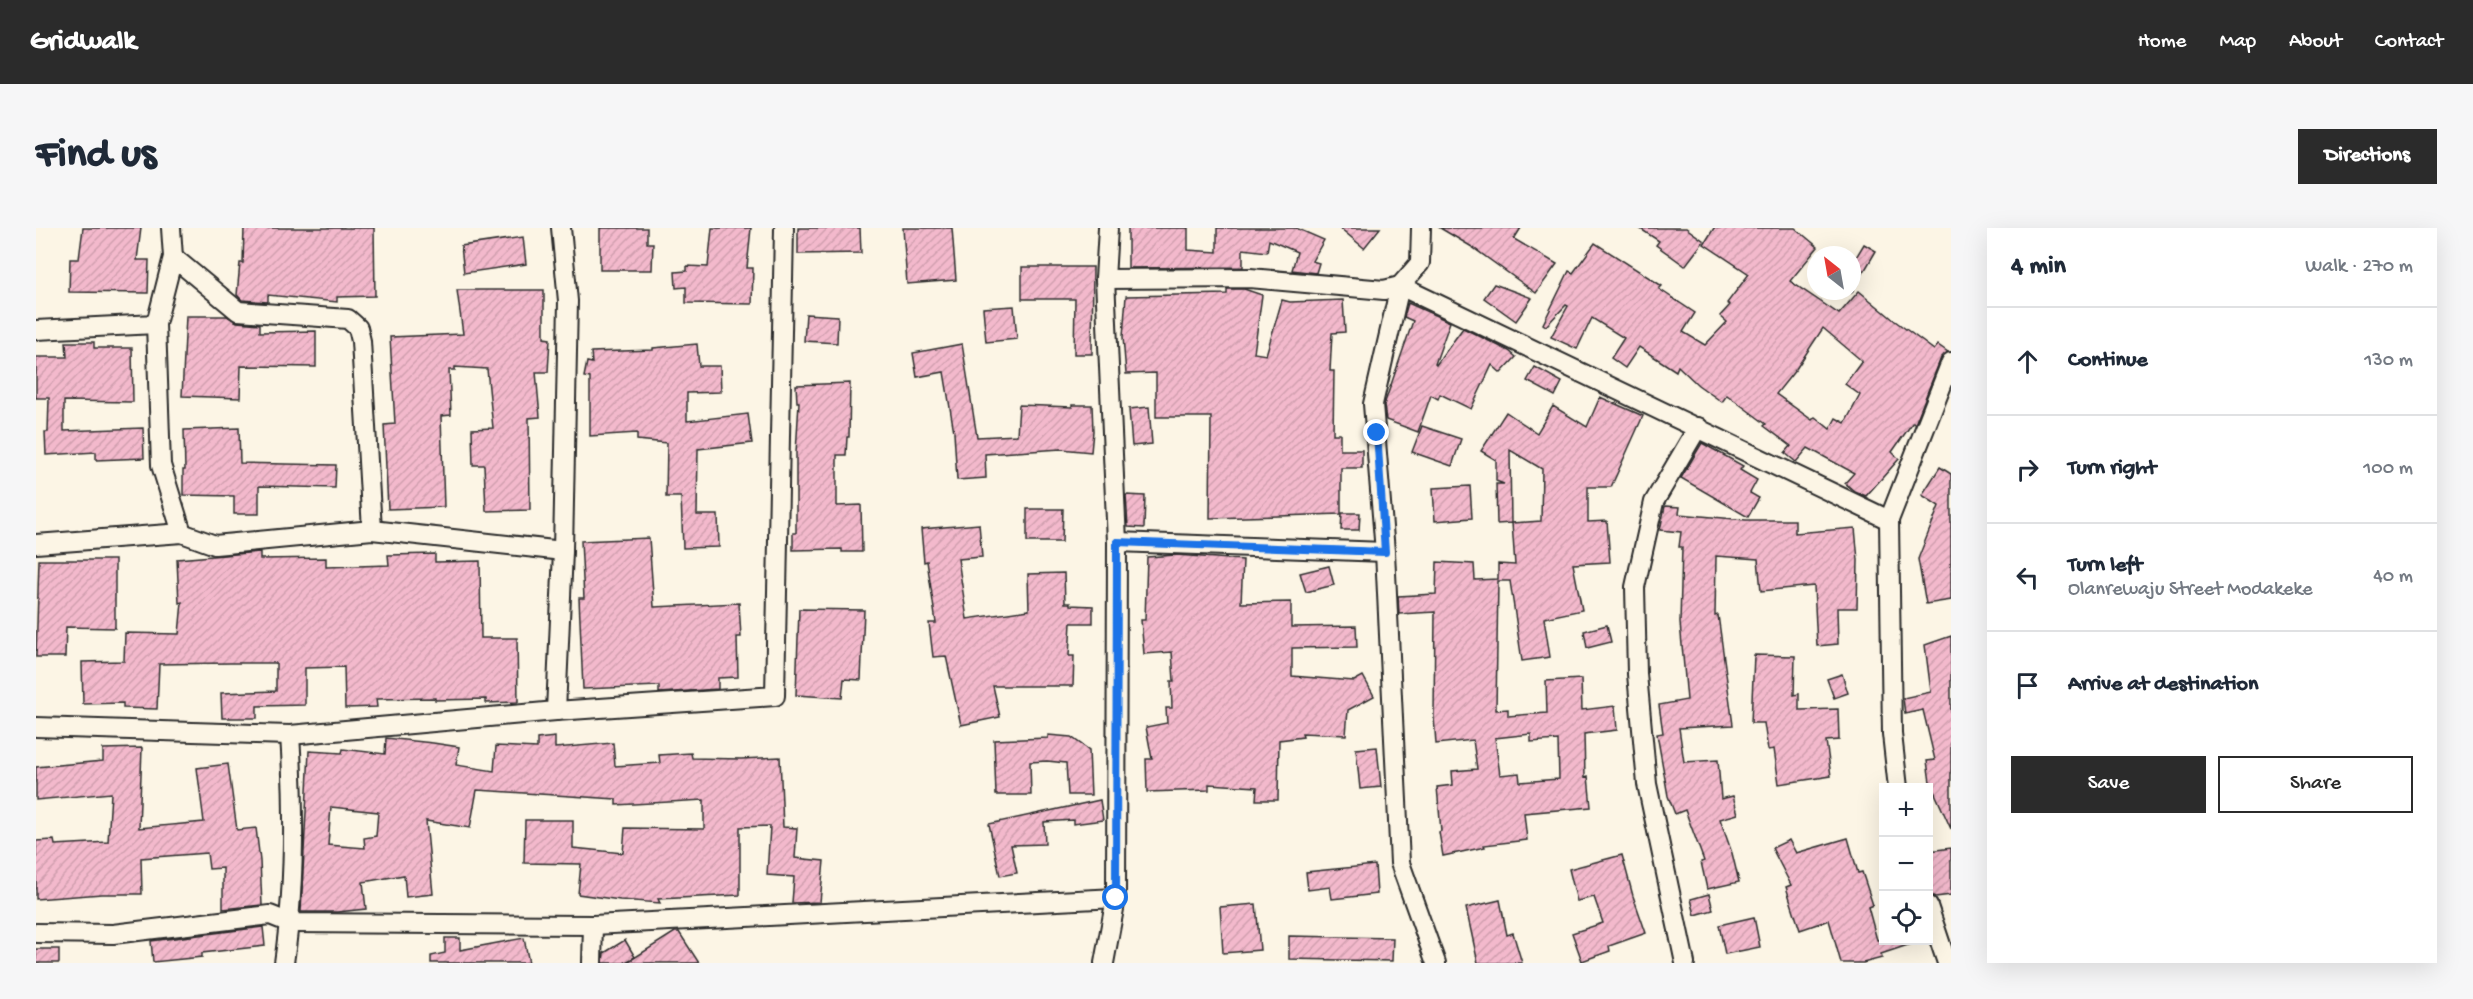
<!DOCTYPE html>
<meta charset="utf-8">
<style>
body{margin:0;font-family:"Gochi Hand",sans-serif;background:#f6f6f7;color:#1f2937}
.controls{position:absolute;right:18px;bottom:18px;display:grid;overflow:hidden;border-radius:0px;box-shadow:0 6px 24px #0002}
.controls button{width:54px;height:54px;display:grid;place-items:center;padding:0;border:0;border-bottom:2px solid #e0e1e3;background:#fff;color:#1f2937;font:30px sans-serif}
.compass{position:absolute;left:1771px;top:18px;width:54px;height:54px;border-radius:50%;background:#fff;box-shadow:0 6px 24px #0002;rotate:329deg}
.stop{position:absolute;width:18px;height:18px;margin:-14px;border:4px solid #1a73e8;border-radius:50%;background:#fff}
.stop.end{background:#1a73e8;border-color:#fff;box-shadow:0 2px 6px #0008}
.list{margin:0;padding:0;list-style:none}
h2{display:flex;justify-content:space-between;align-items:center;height:78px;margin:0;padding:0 24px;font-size:26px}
h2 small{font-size:20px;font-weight:400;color:#747a83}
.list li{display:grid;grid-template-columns:39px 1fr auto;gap:18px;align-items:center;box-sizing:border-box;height:108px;padding:0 24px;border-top:2px solid #e0e1e3}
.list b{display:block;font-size:22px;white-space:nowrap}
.list p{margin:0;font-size:20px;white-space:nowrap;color:#747a83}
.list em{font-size:20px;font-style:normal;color:#747a83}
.actions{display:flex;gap:12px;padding:18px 24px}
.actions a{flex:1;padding:14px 0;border:2px solid #2b2b2b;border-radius:0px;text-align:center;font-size:21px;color:#2b2b2b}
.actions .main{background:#2b2b2b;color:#fff}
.icon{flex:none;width:33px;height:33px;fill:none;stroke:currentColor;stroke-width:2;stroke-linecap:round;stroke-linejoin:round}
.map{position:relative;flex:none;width:1915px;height:735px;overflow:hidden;border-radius:0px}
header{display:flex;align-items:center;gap:36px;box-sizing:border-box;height:84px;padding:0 30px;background:#2b2b2b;color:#fff}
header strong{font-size:28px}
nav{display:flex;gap:33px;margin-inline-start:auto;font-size:21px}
.intro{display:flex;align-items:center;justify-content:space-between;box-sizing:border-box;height:144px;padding:0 36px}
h1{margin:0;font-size:42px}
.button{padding:15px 27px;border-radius:0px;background:#2b2b2b;color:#fff;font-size:21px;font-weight:700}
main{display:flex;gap:36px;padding:0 36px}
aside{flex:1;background:#fff;border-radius:0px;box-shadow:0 6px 24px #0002}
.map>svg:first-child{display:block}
.building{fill:url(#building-hatch);stroke:#2b2b2b;stroke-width:1.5;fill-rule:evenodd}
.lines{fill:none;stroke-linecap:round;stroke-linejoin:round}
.minor-casing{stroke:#2b2b2b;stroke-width:22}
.minor{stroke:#fcf5e5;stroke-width:18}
.route{stroke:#1a73e8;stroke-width:8}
</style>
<header>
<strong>Gridwalk</strong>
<nav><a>Home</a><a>Map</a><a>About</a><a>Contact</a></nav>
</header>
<div class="intro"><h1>Find us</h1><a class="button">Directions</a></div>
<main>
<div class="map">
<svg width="1915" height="735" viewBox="0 0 1915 735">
<defs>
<pattern id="building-hatch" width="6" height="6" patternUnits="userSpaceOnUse" patternTransform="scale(1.5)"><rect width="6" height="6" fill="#f3b9cc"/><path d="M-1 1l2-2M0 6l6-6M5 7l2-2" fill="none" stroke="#d09faf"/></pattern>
</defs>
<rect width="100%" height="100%" fill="#fcf5e5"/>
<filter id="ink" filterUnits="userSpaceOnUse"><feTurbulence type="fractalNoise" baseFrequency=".0167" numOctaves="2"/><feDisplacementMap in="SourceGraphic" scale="12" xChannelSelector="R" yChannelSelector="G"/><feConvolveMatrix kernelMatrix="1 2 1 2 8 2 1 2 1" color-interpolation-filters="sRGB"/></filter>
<g filter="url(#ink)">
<g class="building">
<polygon points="47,0 105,0 101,32 113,32 112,65 33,64 34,31 43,31"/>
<polygon points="208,0 338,0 339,68 301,69 301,74 232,67 232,74 206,72 201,67 204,35 207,35"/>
<polygon points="564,0 611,0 611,15 617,15 616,42 564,42"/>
<polygon points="676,0 715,0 711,40 717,40 716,76 650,75 650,59 640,60 639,44 651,43 651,38 672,39"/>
<polygon points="762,0 824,0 825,25 762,26"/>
<polygon points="867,0 916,0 920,52 871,56"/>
<polygon points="1092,0 1152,0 1152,22 1181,24 1181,0 1260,0 1288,12 1276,33 1283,35 1280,45 1256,42 1261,24 1233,12 1231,24 1207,21 1207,39 1092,40"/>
<polygon points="1304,0 1344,0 1328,20"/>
<polygon points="1404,0 1485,0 1478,11 1521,36 1500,65 1436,19"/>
<polygon points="1603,0 1650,0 1668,13 1649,38 1620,17 1623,13"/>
<path d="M 1678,0 L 1759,0 L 1782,19 L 1754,53 L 1803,86 L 1823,63 L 1859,93 L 1898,122 L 1902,117 L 1912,124 L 1905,130 L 1879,196 L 1877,194 L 1856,224 L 1863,231 L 1830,268 L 1818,263 L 1809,255 L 1818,245 L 1772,220 L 1760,234 L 1749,225 L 1755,218 L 1728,198 L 1730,196 L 1691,167 L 1686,174 L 1662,157 L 1642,138 L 1640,143 L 1603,119 L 1589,140 L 1575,130 L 1588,110 L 1556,90 L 1541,121 L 1515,109 L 1532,78 L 1530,77 L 1510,98 L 1507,96 L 1533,43 L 1537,45 L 1559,15 L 1626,58 L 1623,61 L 1659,85 L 1647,104 L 1669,117 L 1691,94 L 1684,88 L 1694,77 L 1691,75 L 1713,46 L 1668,16 ZM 1787,100 L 1826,133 L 1809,156 L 1824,167 L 1809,195 L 1800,190 L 1794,201 L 1779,189 L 1776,192 L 1740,166 L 1760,141 Z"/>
<polygon points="487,9 490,36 428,45 425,18"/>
<polygon points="1828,16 1840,23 1816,64 1816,36"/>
<polygon points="986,39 1057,39 1056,126 1038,126 1039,71 986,71"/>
<polygon points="1458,56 1496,70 1480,93 1448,70"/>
<polygon points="1191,61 1208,61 1226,67 1218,125 1230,127 1246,72 1254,74 1307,72 1309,104 1296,105 1294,143 1298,143 1297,206 1304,206 1304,222 1326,222 1326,240 1305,240 1305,286 1174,290 1175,189 1120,189 1120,145 1090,146 1087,109 1090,68 1191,66"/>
<polygon points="421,62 508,62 508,110 514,111 512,144 500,144 504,189 493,190 494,282 450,283 448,237 437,237 436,201 457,200 451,141 419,139 419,142 413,142 415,187 405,188 408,279 352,281 348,197 359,196 354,109 427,106"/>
<polygon points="1372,75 1414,94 1399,136 1400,137 1427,100 1473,123 1480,129 1465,145 1456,137 1435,181 1404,166 1402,171 1395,167 1382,204 1350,192 1348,177 1377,93 1368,89"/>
<polygon points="978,78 981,111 950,114 947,80"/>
<polygon points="770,86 802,88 801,115 768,113"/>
<polygon points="150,88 191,88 201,94 224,96 224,104 280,103 280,139 205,138 204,170 146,168"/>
<polygon points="30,114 58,114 58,120 96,120 97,174 28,173 28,203 107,200 108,230 60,232 60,224 10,227 9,204 12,204 13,170 0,170 0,129 31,129"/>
<polygon points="661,116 663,138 684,138 685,164 651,165 651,193 712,186 716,215 662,221 661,287 682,287 683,319 647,320 645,269 630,269 631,215 601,212 601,205 554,208 554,150 548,149 551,134 556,135 555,124 617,122 617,120"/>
<polygon points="926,116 941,209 981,207 983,177 1036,179 1036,177 1056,177 1057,203 1055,224 1025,221 949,226 950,250 921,252 918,204 908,144 881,149 877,125"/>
<polygon points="1499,139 1526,154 1519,168 1491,153"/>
<polygon points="814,155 813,209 811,209 810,227 801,227 801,278 825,277 826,324 806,324 806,321 757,322 757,305 760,305 760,225 763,174 761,174 760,157"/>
<path d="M 1564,169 L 1607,188 L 1575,259 L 1552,259 L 1552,294 L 1571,293 L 1574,334 L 1537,336 L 1546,382 L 1508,390 L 1514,429 L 1486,433 L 1474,353 L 1462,353 L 1460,482 L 1472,481 L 1472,488 L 1511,485 L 1510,453 L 1545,451 L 1546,482 L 1579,478 L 1581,502 L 1548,506 L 1549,549 L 1552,548 L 1555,579 L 1488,585 L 1491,612 L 1448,617 L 1449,619 L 1407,628 L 1403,604 L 1405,603 L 1401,559 L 1417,557 L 1416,543 L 1441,541 L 1437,512 L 1400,516 L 1398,489 L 1399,384 L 1363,386 L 1362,368 L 1400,366 L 1401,334 L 1438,336 L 1439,352 L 1462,351 L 1462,336 L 1479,337 L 1476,295 L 1505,293 L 1506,241 L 1474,222 L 1475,295 L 1461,296 L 1460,256 L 1468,256 L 1460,253 L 1460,232 L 1445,223 L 1470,184 L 1501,205 L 1517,178 L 1551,199 ZM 1495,506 L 1495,514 L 1522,512 L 1523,551 L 1484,554 L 1483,545 L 1464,547 L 1459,510 Z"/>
<polygon points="1113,179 1116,216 1096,218 1093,181"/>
<polygon points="1386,198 1425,211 1416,238 1376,224"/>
<polygon points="203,200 204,235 300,237 299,260 223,258 223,286 198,286 198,268 147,267 147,242 149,242 148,202"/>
<polygon points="1666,215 1707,238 1704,242 1721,252 1714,265 1723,270 1712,289 1645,250"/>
<polygon points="1904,239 1915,246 1915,372 1890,376 1882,331 1903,278 1886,267"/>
<polygon points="1434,258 1436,290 1399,293 1397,260"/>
<polygon points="1090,267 1109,268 1108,300 1092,299"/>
<polygon points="1629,278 1644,279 1643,286 1710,292 1759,292 1759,305 1819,300 1822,332 1821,380 1801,380 1802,416 1781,418 1778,358 1725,363 1722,331 1680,328 1679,388 1682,387 1697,497 1643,500 1648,534 1682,532 1685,571 1697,568 1702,586 1684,591 1696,625 1703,654 1671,661 1665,634 1668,633 1649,582 1639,586 1632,568 1621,506 1627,505 1623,477 1651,472 1644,395 1646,319 1643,319 1645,304 1624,302"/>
<polygon points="991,281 1027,281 1026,314 991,314"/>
<polygon points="1306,285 1324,285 1323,302 1305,302"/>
<polygon points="943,296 946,329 922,331 931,391 993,382 992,346 1028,345 1029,375 1034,375 1034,377 1057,378 1057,395 1035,395 1033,428 1038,428 1037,458 957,458 964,489 925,497 910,428 897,429 893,395 900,395 891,333 888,334 885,301"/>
<polygon points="613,310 618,379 703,375 705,409 701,409 702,449 682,450 682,461 623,465 623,458 547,461 543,370 548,370 545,313"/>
<polygon points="224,324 224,331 290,330 290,339 353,337 352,327 399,326 399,334 444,333 445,410 481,410 482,474 450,475 450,471 399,472 399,470 340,471 341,479 309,480 308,439 269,440 269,477 221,478 221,490 186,490 185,465 240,463 240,435 194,435 123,436 121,481 87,480 87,475 47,476 46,434 88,433 89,405 143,406 146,374 143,375 141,331"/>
<polygon points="1140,327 1207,332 1205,375 1255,374 1255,399 1320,398 1321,419 1256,420 1256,448 1318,453 1327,448 1338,468 1312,482 1310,507 1266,505 1267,509 1243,512 1242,572 1220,572 1221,559 1173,556 1173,562 1111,564 1110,531 1116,531 1110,499 1131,495 1130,480 1136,480 1135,453 1138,453 1136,424 1108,426 1105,392 1109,392 1111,329"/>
<polygon points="3,332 79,332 79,400 30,399 29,429 0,429"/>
<polygon points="1293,338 1298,357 1270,364 1264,345"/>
<polygon points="763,381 828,382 825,452 808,451 806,470 760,467"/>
<polygon points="1571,397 1575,414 1551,420 1548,403"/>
<polygon points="1915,408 1915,601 1897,561 1895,561 1891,533 1899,532 1887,482 1869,486 1867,470 1895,464 1889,417"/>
<polygon points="1718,427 1759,428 1758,467 1763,466 1763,482 1802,481 1803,512 1790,513 1795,548 1743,556 1738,521 1732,522 1728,495 1715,495"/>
<polygon points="1806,446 1812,465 1798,470 1791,451"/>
<polygon points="1012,507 1035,509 1053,522 1055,567 1032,567 1030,535 1011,533 994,534 995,567 960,567 958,512 1012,510"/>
<path d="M 519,509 L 519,520 L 577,515 L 579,538 L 624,535 L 623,527 L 655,525 L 656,530 L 705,531 L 744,529 L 747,599 L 761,600 L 759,630 L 788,633 L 784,674 L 756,675 L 758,649 L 731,647 L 734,598 L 704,599 L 704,667 L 622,671 L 624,675 L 584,672 L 542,666 L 545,636 L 488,635 L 489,592 L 537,592 L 537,620 L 587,625 L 589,600 L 668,601 L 668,572 L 580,577 L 580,571 L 441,562 L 434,600 L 390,593 L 397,666 L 370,669 L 368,647 L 327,654 L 330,681 L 301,684 L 265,684 L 273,523 L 306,525 L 307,521 L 349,526 L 350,510 L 397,515 L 423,519 L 420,537 L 458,543 L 460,518 L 501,520 L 501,511 ZM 295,579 L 342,584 L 340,608 L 328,610 L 329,620 L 292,617 Z"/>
<polygon points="1341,519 1345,559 1324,561 1320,521"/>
<polygon points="106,520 103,600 168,594 161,540 192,536 201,602 220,600 224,633 226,677 187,681 187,640 173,641 171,625 105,630 106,666 66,666 0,671 0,613 18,612 19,617 72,614 75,565 0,572 0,539 67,533 67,521"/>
<polygon points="1064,572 1067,592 1037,596 1037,592 1008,594 1009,616 975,617 981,645 964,648 953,596"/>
<polygon points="1812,610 1822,645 1826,644 1837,677 1832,679 1841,712 1877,712 1878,715 1845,726 1846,730 1827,735 1805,735 1793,692 1764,702 1750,659 1755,657 1736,620 1753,612 1760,625"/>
<polygon points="1915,620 1915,667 1899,669 1895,667 1893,623"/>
<polygon points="1586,627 1597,668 1610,705 1573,718 1574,723 1546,733 1536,705 1567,695 1558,669 1541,673 1533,641"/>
<polygon points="1339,637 1341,666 1296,671 1294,659 1272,662 1270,644"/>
<polygon points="1673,666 1677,682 1659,687 1655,671"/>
<polygon points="1464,672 1471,707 1477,705 1486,735 1442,735 1430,680"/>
<polygon points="1220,676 1224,722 1187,725 1184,679"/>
<polygon points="1718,689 1724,719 1689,726 1683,697"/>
<polygon points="227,699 229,718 166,725 166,729 117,734 115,713"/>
<polygon points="639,704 643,704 663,735 590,735"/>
<polygon points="1253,708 1357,710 1356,733 1253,731"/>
<polygon points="409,710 424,710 424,722 488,710 493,735 395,735 395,728 409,725"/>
<polygon points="589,712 599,729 588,735 567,735 568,725"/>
<rect x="0" y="721" width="23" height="14"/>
</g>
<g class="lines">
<g class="minor-casing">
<g id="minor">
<polyline points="1385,0 1384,35 1364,58 1337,176 1349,324 1364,635 1400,735"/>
<polyline points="137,29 202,83 312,91 322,100 325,113 336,302"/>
<polyline points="1069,51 1214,50 1348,62 1364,58 1853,292"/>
<polyline points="120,96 125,237 146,305"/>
<polyline points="0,102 120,96 137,29 135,0"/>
<polyline points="1081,314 1349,324"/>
<polyline points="0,316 146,305 179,317 336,302 527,323"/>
<polyline points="520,483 527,323 532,73 525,0"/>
<polyline points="0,499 254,507 520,483 739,468 748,0"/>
<polyline points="1862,560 1856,506 1853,292 1915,134"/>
<polyline points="1892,678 1911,735"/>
<polyline points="0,705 77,706 234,687 254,695 557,697 1080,670"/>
<path d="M 248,735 C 259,659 259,583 254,507"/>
<polyline points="556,735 557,697"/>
<polyline points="1068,735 1080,670 1081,314 1069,51 1072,0"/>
<polyline points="1649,735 1611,556 1601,446 1599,359 1618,274 1662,199"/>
</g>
</g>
<use href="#minor" class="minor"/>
</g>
</g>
<g class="lines" filter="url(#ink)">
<polyline class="route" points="1080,670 1081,314 1349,324 1341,205"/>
</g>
</svg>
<div class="controls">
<button>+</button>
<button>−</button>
<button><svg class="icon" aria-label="locate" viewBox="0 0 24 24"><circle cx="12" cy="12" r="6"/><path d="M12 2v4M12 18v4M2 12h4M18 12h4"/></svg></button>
</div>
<svg class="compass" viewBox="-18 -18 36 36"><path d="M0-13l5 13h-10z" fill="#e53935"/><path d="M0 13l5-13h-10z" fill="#747a83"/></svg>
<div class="stop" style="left:1080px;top:670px"></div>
<div class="stop end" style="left:1341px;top:205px"></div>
</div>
<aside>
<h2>4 min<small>Walk · 270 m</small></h2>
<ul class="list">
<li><svg class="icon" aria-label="ahead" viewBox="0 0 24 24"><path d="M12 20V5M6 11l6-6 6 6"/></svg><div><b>Continue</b></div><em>130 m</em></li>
<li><svg class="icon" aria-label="right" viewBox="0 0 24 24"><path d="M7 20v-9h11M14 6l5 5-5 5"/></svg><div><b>Turn right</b></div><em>100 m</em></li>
<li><svg class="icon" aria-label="left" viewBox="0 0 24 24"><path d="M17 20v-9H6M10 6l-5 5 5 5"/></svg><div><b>Turn left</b><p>Olanrewaju Street Modakeke</p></div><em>40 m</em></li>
<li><svg class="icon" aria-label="arrive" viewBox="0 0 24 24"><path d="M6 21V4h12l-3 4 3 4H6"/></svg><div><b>Arrive at destination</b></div></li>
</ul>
<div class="actions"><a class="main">Save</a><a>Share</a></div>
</aside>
</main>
